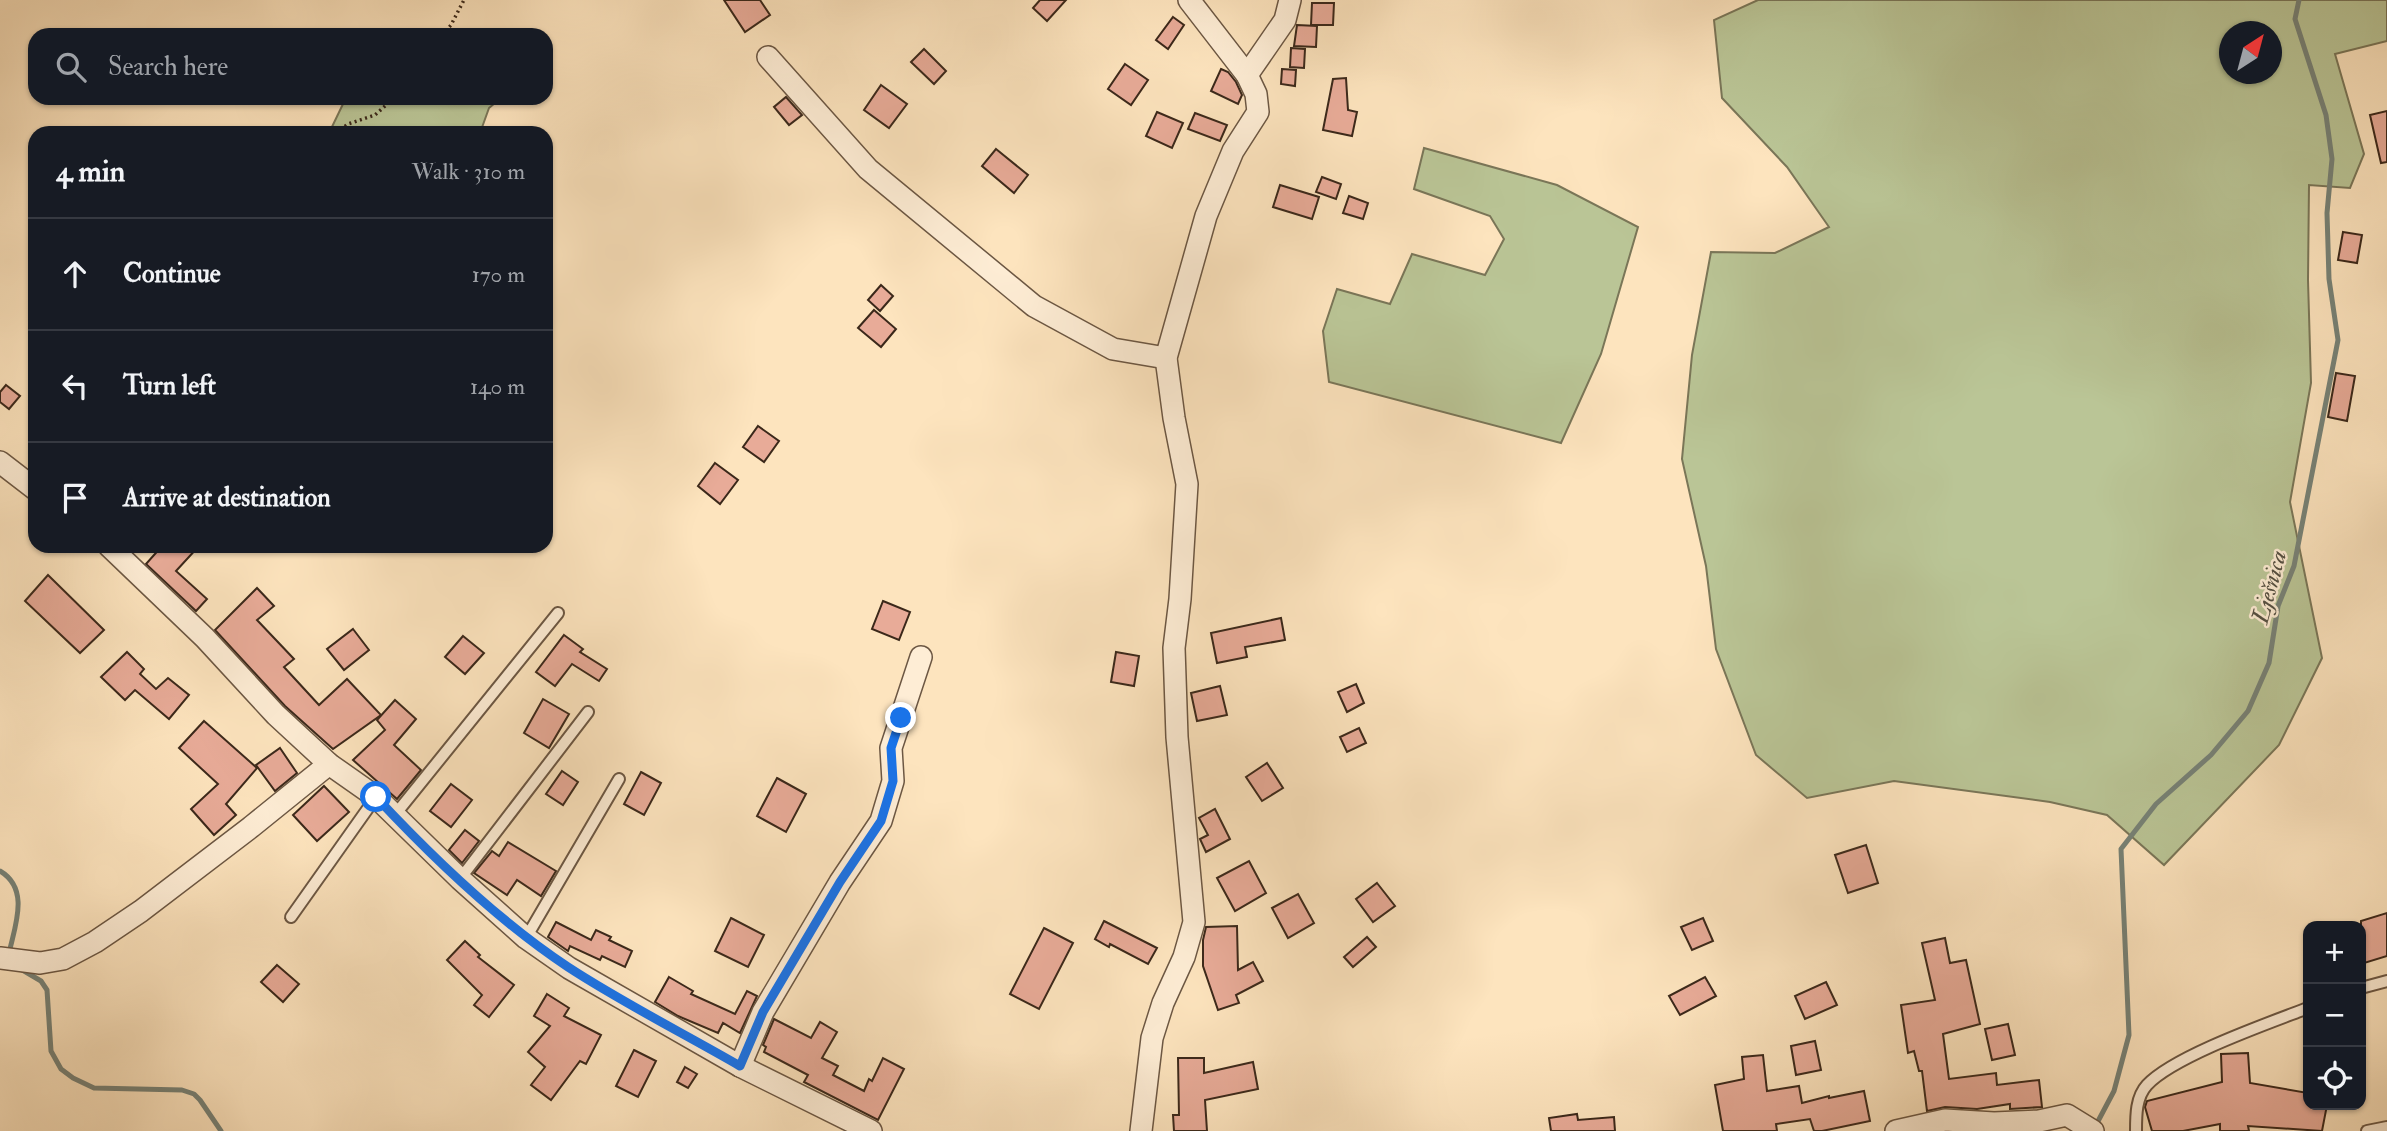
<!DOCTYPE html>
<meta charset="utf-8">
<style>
body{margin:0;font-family:"IM FELL Double Pica",serif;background:#20242c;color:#f1f3f6}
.controls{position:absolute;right:21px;bottom:21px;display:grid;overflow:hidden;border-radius:14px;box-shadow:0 2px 5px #0004}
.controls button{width:63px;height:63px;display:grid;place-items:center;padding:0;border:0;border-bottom:2px solid #363941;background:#171b24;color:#f1f3f6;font:35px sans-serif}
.compass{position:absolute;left:2219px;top:21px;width:63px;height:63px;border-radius:50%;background:#171b24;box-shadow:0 2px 5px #0004;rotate:36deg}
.stop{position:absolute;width:21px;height:21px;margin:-16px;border:5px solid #1a73e8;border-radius:50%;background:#fff}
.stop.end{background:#1a73e8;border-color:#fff;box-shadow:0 2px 7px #0008}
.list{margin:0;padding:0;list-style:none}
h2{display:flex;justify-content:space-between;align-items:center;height:91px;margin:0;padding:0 28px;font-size:30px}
h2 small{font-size:23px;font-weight:400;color:#9ea1a6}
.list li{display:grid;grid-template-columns:46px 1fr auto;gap:21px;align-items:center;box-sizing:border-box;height:112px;padding:0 28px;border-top:2px solid #363941}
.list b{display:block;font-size:26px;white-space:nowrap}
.list em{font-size:23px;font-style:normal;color:#9ea1a6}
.icon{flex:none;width:38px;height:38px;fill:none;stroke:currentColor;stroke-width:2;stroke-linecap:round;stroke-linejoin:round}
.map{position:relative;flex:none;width:2387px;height:1131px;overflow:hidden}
.search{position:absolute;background:#171b24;box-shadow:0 2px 5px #0004;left:28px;top:28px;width:525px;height:77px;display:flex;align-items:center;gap:18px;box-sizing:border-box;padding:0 24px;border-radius:21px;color:#9ea1a6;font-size:26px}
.panel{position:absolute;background:#171b24;box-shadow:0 2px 5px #0004;left:28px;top:126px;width:525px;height:427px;border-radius:21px}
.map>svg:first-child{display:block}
.green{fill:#bac596;stroke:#7a7658;stroke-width:2;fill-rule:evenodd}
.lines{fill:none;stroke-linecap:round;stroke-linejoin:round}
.stream{stroke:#778277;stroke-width:5}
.building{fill:#e8ab98;stroke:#3b281a;stroke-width:2}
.lane-casing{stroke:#6c5743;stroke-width:14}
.street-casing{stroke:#6c5743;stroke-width:24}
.path{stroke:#3b281a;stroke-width:3.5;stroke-dasharray:2 3.5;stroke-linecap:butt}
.lane{stroke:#feedd5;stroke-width:10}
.street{stroke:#feedd5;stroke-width:21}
.route{stroke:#1a73e8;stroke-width:9}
.labels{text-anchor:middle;stroke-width:5;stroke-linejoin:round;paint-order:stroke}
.water-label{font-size:24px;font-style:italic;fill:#544e41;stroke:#feedd5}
</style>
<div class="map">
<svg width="2387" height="1131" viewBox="0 0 2387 1131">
<rect width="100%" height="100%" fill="#fde4be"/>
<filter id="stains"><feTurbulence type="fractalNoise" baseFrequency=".00286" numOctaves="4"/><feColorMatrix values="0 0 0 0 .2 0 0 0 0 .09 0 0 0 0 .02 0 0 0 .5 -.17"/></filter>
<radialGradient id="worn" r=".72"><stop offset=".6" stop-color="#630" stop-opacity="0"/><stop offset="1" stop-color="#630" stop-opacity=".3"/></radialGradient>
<g class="green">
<path d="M 1758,0 L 2387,0 L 2387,41 L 2335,54 L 2364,154 L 2350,188 L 2309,185 L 2308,280 L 2311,383 L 2290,502 L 2322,658 L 2279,745 L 2164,865 L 2107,815 L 2050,802 L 1894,781 L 1807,798 L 1756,755 L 1716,649 L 1706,566 L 1682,459 L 1692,355 L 1711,252 L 1775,253 L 1829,227 L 1787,167 L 1722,98 L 1714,20 ZM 2230,32 L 2272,32 L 2272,74 L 2230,74 Z"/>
<polygon points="402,98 501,98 489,108 480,133 329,133 343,104"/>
<polygon points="1424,148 1557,185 1638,227 1601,354 1561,443 1329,382 1323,331 1337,289 1390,304 1412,254 1485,275 1504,239 1490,216 1414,189"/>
</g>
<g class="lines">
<g class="stream">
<path d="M 0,871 C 29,888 16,923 10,949 L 11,954"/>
<polyline points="19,968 41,981 47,990 51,1051 61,1069 73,1078 94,1088 182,1090 194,1094 200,1100 221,1131"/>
<polyline points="2096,1125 2114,1091 2129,1035 2121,849 2156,804 2211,755 2248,711 2269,663 2278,606 2294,566 2338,340 2329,279 2327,213 2332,159 2326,115 2295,19 2299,0"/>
</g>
</g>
<g class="building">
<polygon points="724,0 760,0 770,15 745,32"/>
<polygon points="1040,0 1066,0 1047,21 1033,8"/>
<polygon points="1312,3 1334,3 1333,25 1311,25"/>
<polygon points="1173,17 1184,25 1168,49 1156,40"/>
<polygon points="1297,25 1317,26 1316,47 1294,46"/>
<polygon points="1291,48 1305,49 1304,68 1290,67"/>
<polygon points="924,49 946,71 934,84 911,62"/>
<polygon points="1125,64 1148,80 1131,105 1108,89"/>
<polygon points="1221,69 1228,72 1236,82 1242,95 1238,104 1211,91"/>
<polygon points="1282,69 1296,70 1295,86 1281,84"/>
<polygon points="1346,78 1348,110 1357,112 1352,136 1323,130 1333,79"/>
<polygon points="881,85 907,104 889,128 864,110"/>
<polygon points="786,97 802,115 789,125 774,107"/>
<polygon points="2387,111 2387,162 2381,163 2370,115"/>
<polygon points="1157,112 1183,123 1172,148 1146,136"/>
<polygon points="1195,113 1227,125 1220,141 1188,129"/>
<polygon points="996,149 1028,175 1014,193 982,166"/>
<polygon points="1322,177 1341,184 1336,199 1316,192"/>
<polygon points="1280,185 1319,197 1312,219 1273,207"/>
<polygon points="1349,196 1368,203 1363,219 1343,213"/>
<polygon points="2343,232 2362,235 2357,263 2338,260"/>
<polygon points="881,285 893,296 880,311 868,300"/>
<polygon points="874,310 896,329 881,347 858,328"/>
<polygon points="2336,373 2355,376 2347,421 2328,417"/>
<polygon points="6,385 20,396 9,409 0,402 0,392"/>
<polygon points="758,426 779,441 764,462 743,447"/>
<polygon points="715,463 738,480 720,504 698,486"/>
<polygon points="162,546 199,546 176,571 207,599 196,611 146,564"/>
<polygon points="48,575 104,630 80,653 25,601"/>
<polygon points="257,588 274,606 257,620 294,659 284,667 319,705 347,679 381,715 333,749 285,706 215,630"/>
<polygon points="883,601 910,612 899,640 872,629"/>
<polygon points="1281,618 1285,640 1245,647 1247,657 1217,663 1211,633"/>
<polygon points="353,629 369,650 344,670 327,649"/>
<polygon points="564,635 583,649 580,652 607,669 599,681 572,664 555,686 536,672"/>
<polygon points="463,636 484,653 465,674 445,657"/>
<polygon points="127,652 144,669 140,674 156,689 168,678 189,695 169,719 135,690 125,700 101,677"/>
<polygon points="1116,652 1139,656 1134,686 1111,682"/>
<polygon points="1356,684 1364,703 1347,712 1338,692"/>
<polygon points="1220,686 1227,715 1197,721 1191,693"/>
<polygon points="543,699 569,714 549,748 524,733"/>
<polygon points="395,700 416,719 394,745 421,770 397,799 353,760 385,730 377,720"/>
<polygon points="204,721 257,768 226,804 236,815 214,835 191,809 218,784 179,748"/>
<polygon points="1359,728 1366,743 1347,752 1340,737"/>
<polygon points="280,748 297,773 275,791 256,765"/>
<polygon points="1267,763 1283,788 1262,801 1246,777"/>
<polygon points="562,771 578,782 563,805 546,794"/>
<polygon points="641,772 661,783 644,815 624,804"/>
<polygon points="777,778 806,794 786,832 757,816"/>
<polygon points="451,784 472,800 451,827 430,811"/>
<polygon points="324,786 349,812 317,841 293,815"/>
<polygon points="1215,809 1230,839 1206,852 1200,839 1208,835 1199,818"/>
<polygon points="465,830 479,841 462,863 449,850"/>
<polygon points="508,842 556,871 541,896 517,880 507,895 474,873 492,851 499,856"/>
<polygon points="1866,845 1878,883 1848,893 1835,855"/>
<polygon points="1249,861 1266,893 1235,911 1217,878"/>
<polygon points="1377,883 1395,906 1373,922 1356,899"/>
<polygon points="1298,894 1314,923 1288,938 1272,908"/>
<polygon points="2387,913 2387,956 2361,964 2361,921"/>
<polygon points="731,918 764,935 748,967 715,951"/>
<polygon points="1703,918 1713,941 1692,950 1681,927"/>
<polygon points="1104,921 1157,948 1148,964 1110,944 1109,947 1095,939"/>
<polygon points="556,922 591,940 596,930 611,937 609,940 632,951 625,967 602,956 600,960 570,946 568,951 548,937"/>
<polygon points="1237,926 1238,970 1253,962 1263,981 1236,995 1239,1003 1218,1010 1203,966 1203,940 1206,927"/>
<polygon points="1044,928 1073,943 1039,1009 1010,994"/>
<polygon points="1367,937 1376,947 1353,967 1344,957"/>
<polygon points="1945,938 1950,963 1966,960 1980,1024 1943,1034 1949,1079 1996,1073 1997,1085 2039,1080 2042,1107 2010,1109 2010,1104 1977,1109 1945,1107 1927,1111 1922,1071 1919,1071 1914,1051 1908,1053 1901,1005 1935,1000 1922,943"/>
<polygon points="465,941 480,955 478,957 514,985 489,1017 474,1005 482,995 447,960"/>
<polygon points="277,965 299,984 283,1002 261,982"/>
<polygon points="669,977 693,991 691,994 735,1014 747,991 757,996 740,1033 723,1023 718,1033 678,1016 655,1002"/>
<polygon points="1705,977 1716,996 1680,1015 1669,996"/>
<polygon points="1826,982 1837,1005 1805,1019 1795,996"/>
<polygon points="547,994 569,1008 564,1016 601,1035 586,1064 580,1061 551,1100 531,1085 545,1067 528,1052 550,1026 534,1016"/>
<polygon points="774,1019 811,1038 820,1022 837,1032 822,1058 838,1066 833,1075 864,1091 869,1079 872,1081 883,1058 904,1069 878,1120 804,1082 808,1075 764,1052 766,1047 763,1045"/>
<polygon points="2008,1024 2015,1055 1992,1060 1985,1029"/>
<polygon points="1815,1041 1821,1070 1796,1075 1791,1046"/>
<polygon points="634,1050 656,1061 638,1097 616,1086"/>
<polygon points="2248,1053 2250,1083 2308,1093 2308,1105 2327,1105 2322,1131 2248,1126 2249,1131 2220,1131 2220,1124 2183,1131 2152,1131 2145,1107 2147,1101 2222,1082 2221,1054"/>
<polygon points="1763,1055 1767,1091 1799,1086 1802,1103 1829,1096 1829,1098 1864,1091 1870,1121 1822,1131 1814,1131 1810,1119 1776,1124 1777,1131 1723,1131 1715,1085 1744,1079 1742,1057"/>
<polygon points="1178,1058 1204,1058 1204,1073 1253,1062 1258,1089 1205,1100 1207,1131 1174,1131 1173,1115 1179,1115"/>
<polygon points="685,1067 697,1074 688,1088 677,1082"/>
<polygon points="1577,1114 1578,1120 1614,1117 1615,1131 1551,1131 1549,1118"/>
</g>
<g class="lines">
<g class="lane-casing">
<g id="lane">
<polyline points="394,816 558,613"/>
<polyline points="460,879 588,712"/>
<polyline points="291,917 376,797"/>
<polyline points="526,938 619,779"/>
<polyline points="2361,988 2387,981"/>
<path d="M 2136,1131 C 2136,1115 2136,1097 2147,1085 C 2174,1056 2269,1023 2308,1008"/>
<polyline points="2367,1131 2387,1127"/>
</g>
</g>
<g class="street-casing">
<g id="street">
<polyline points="768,57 868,169 1034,306 1113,349 1166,358"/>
<polyline points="1247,75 1285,20 1290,0"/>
<polyline points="0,462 35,489"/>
<polyline points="109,546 205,638 276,715 329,764 376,797 460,879 526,938 569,968 740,1066 871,1131"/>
<polyline points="0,958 40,963 63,959 95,942 141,911 251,827 329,764"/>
<polyline points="740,1066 763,1012 840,882 881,821 893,781 891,748 921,657"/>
<polyline points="1141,1131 1152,1038 1163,1003 1184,957 1194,922 1177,737 1174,648 1180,599 1187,484 1174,418 1166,358 1206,216 1233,151 1258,112 1256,94 1247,75 1189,0"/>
<polyline points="1896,1131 1945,1120 1994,1123 2039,1121 2067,1115 2093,1131"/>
</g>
</g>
<g class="path">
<polyline points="442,35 451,25 464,0"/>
<polyline points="336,133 348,124 375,115 394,98"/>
</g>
<use href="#lane" class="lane"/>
<use href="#street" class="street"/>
</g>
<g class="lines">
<path class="route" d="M 376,797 C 432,857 500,922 568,967 C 623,1003 683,1033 740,1066 L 763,1012 L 840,882 L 881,821 L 893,781 L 891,748 L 901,718"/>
</g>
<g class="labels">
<g class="water-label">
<text transform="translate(2269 587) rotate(-75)" y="8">Lješnica</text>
</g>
</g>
<rect width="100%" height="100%" filter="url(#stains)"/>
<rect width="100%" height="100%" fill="url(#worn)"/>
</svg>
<div class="controls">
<button>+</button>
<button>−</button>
<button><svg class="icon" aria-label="locate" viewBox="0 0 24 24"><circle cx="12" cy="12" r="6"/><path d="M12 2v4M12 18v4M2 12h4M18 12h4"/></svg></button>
</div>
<svg class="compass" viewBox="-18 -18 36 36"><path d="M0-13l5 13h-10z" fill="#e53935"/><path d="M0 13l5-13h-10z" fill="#9ea1a6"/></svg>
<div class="stop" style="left:376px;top:797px"></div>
<div class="stop end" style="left:901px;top:718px"></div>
<div class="search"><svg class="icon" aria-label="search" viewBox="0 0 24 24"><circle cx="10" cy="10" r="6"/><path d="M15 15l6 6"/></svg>Search here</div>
<section class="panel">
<h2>4 min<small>Walk · 310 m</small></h2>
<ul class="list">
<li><svg class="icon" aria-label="ahead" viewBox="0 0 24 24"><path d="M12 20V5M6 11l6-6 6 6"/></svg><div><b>Continue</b></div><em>170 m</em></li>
<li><svg class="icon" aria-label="left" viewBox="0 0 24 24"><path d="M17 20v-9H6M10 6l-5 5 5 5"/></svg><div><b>Turn left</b></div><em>140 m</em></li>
<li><svg class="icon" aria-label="arrive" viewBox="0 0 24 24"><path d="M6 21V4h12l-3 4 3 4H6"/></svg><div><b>Arrive at destination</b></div></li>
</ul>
</section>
</div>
